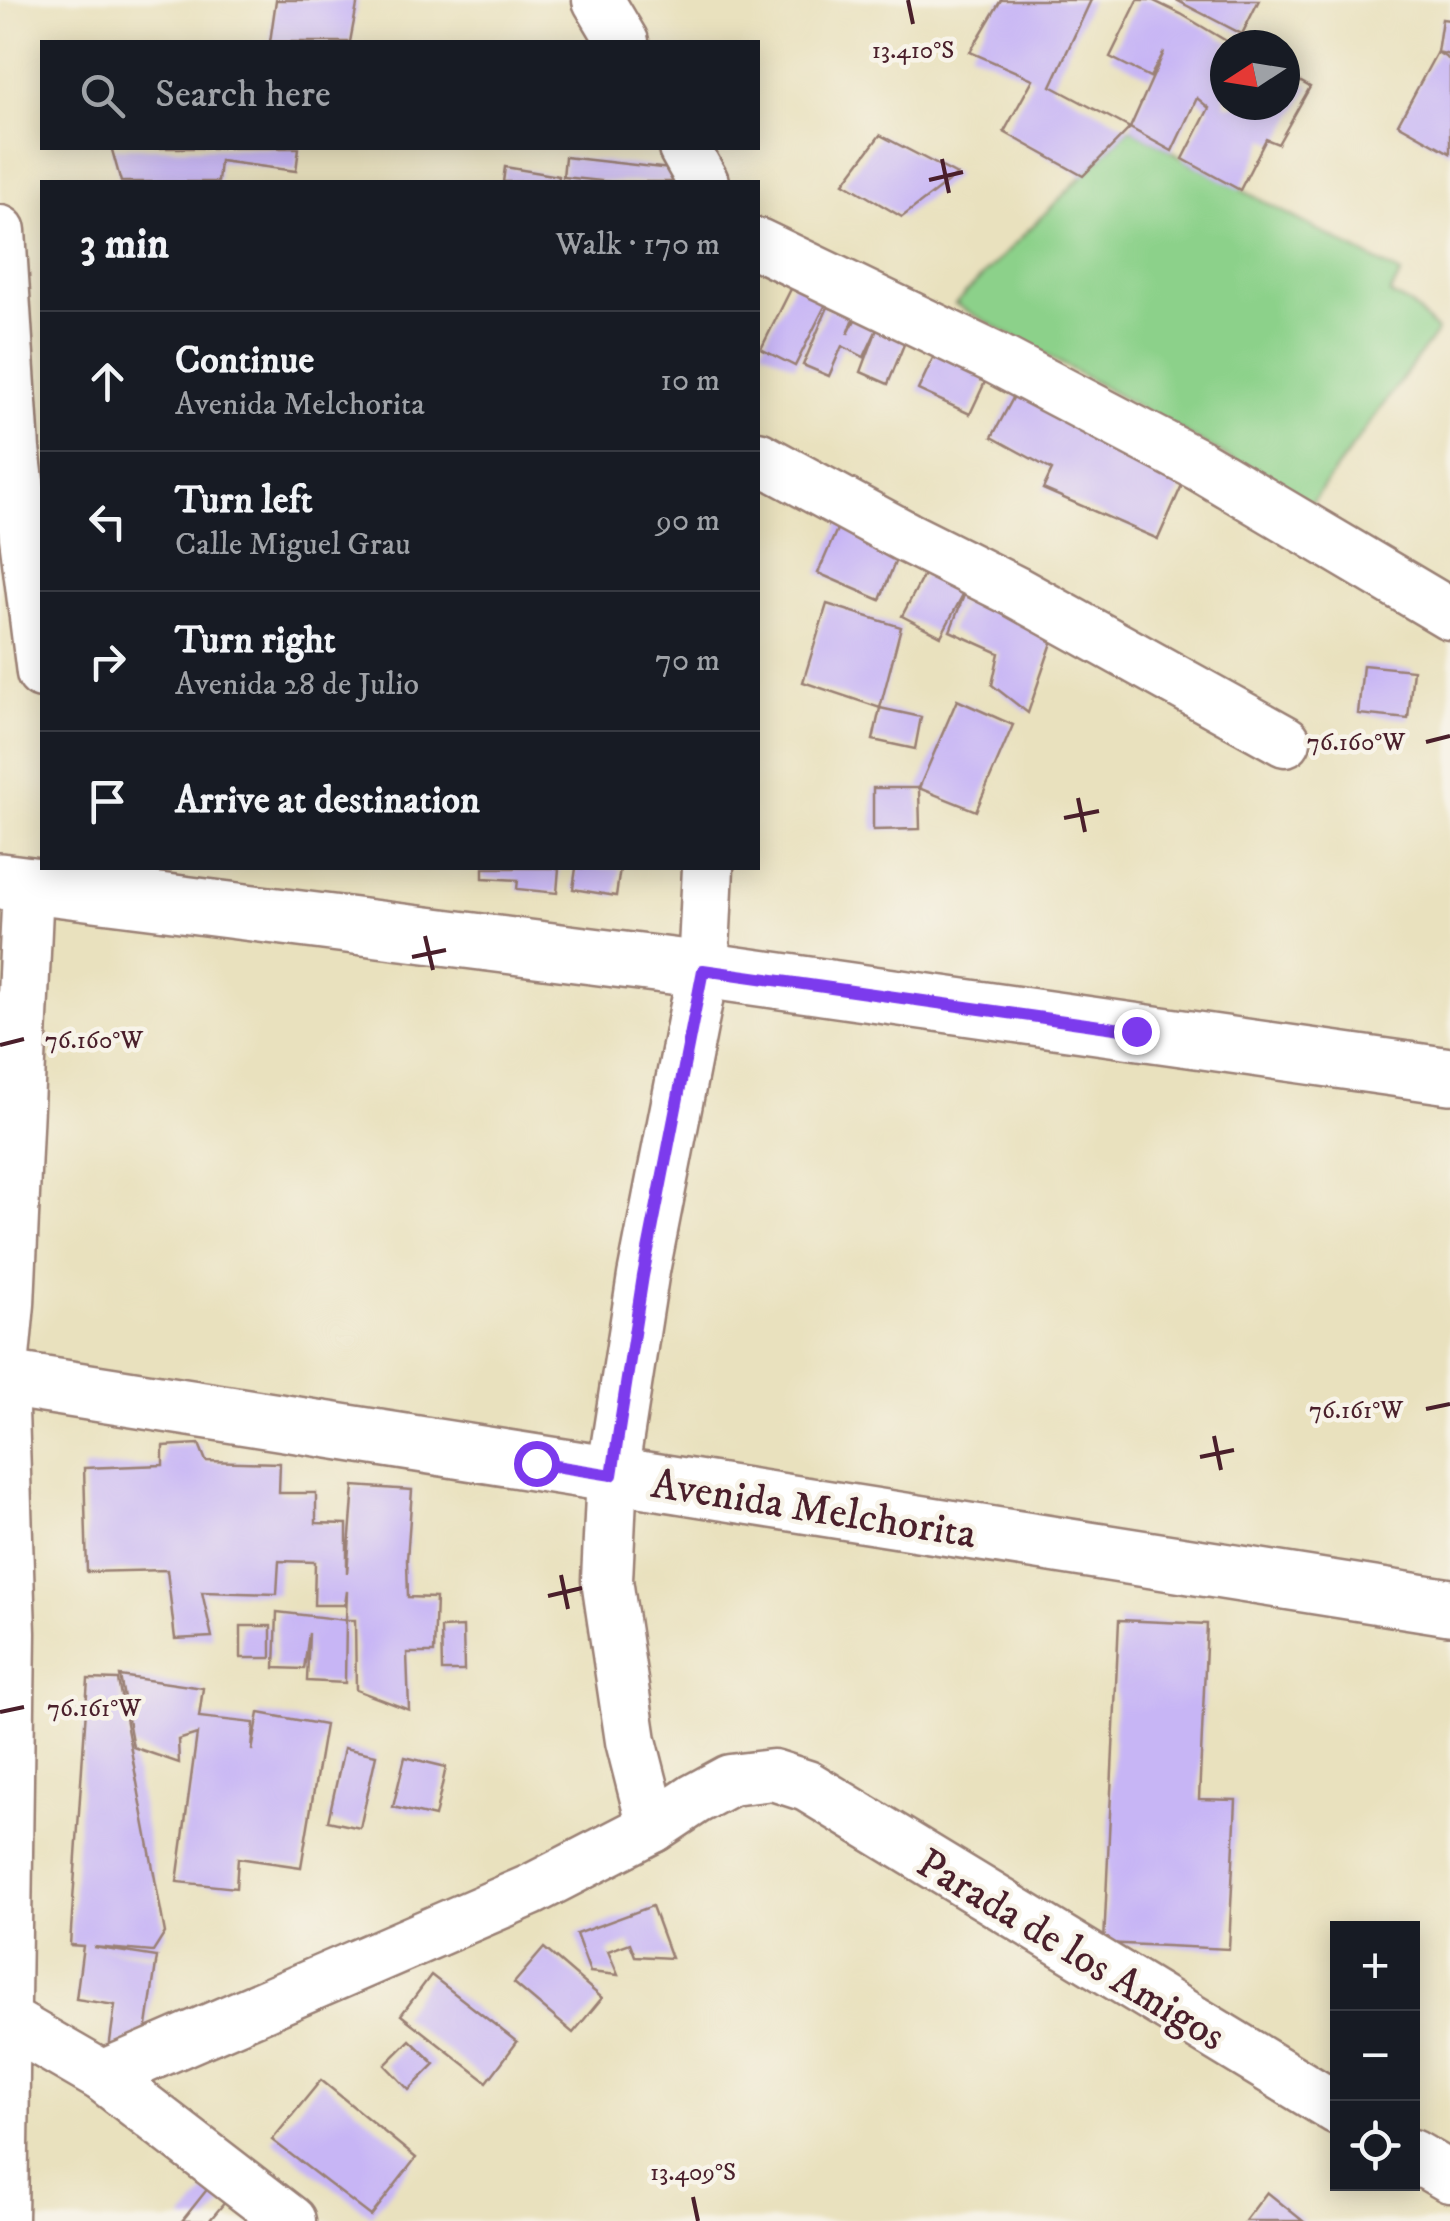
<!DOCTYPE html>
<meta charset="utf-8">
<style>
body{margin:0;font-family:"IM FELL DW Pica",serif;background:#242831;color:#f1f3f6}
.controls{position:absolute;right:30px;bottom:30px;display:grid;overflow:hidden;border-radius:0px;box-shadow:0 5px 25px #0003}
.controls button{width:90px;height:90px;display:grid;place-items:center;padding:0;border:0;border-bottom:2px solid #363941;background:#171b24;color:#f1f3f6;font:50px sans-serif}
.compass{position:absolute;left:1210px;top:30px;width:90px;height:90px;border-radius:50%;background:#171b24;box-shadow:0 5px 25px #0003;rotate:258deg}
.stop{position:absolute;width:30px;height:30px;margin:-22px;border:8px solid #7c3aed;border-radius:50%;background:#fff}
.stop.end{background:#7c3aed;border-color:#fff;box-shadow:0 2px 10px #0008}
.list{margin:0;padding:0;list-style:none}
h2{display:flex;justify-content:space-between;align-items:center;height:130px;margin:0;padding:0 40px;font-size:42px}
h2 small{font-size:32px;font-weight:400;color:#9ea1a6}
.list li{display:grid;grid-template-columns:65px 1fr auto;gap:30px;align-items:center;box-sizing:border-box;height:140px;padding:0 40px;border-top:2px solid #363941}
.list b{display:block;font-size:38px;white-space:nowrap}
.list p{margin:0;font-size:32px;white-space:nowrap;color:#9ea1a6}
.list em{font-size:32px;font-style:normal;color:#9ea1a6}
.icon{flex:none;width:55px;height:55px;fill:none;stroke:currentColor;stroke-width:2;stroke-linecap:round;stroke-linejoin:round}
.map{position:relative;flex:none;width:1450px;height:2221px;overflow:hidden}
.search{position:absolute;background:#171b24;box-shadow:0 5px 25px #0003;left:40px;top:40px;width:720px;height:110px;display:flex;align-items:center;gap:25px;box-sizing:border-box;padding:0 35px;border-radius:0px;color:#9ea1a6;font-size:38px}
.panel{position:absolute;background:#171b24;box-shadow:0 5px 25px #0003;left:40px;top:180px;width:720px;height:690px;border-radius:0px}
.map>svg:first-child{display:block}
.green{fill:#8cd18a;stroke:#6b785a;stroke-width:2.5}
.building{fill:#c7b5f5}
.lines{fill:none;stroke-linecap:round;stroke-linejoin:round}
.minor-casing{stroke:#9a8074;stroke-width:55}
.major-casing{stroke:#9a8074;stroke-width:60}
.minor{stroke:#fff;stroke-width:50}
.major{stroke:#fff;stroke-width:55}
.route{stroke:#7c3aed;stroke-width:12}
.ticks{fill:none;stroke:#4a1f2b;stroke-width:4}
.labels{text-anchor:middle;stroke-width:9;stroke-linejoin:round;paint-order:stroke}
.street-label{font-size:42px;fill:#4a1f2b;stroke:#f7f3e8}
.ticks-label{font-size:25px;text-anchor:middle;fill:#4a1f2b;stroke:#f7f3e8;stroke-width:9;stroke-linejoin:round;paint-order:stroke}
</style>
<div class="map">
<svg width="1450" height="2221" viewBox="0 0 1450 2221">
<rect width="100%" height="100%" fill="#f7f3e8"/>
<filter id="ink" filterUnits="userSpaceOnUse"><feTurbulence type="fractalNoise" baseFrequency=".01" numOctaves="2"/><feDisplacementMap in="SourceGraphic" scale="20" xChannelSelector="R" yChannelSelector="G"/><feConvolveMatrix kernelMatrix="1 2 1 2 8 2 1 2 1" color-interpolation-filters="sRGB"/></filter>
<filter id="wash" filterUnits="userSpaceOnUse"><feTurbulence type="fractalNoise" baseFrequency=".0048" numOctaves="4" result="noise"/><feDisplacementMap in="SourceGraphic" scale="40" xChannelSelector="R" yChannelSelector="G"/><feGaussianBlur stdDeviation="2.25" result="paint"/><feColorMatrix in="noise" values="0 0 0 0 0 0 0 0 0 0 0 0 0 0 0 0 0 1.4 0 .05"/><feComposite in="paint" operator="in"/></filter>
<g filter="url(#wash)">
<rect width="100%" height="100%" fill="#e9e1be"/>
<polygon class="green" points="1130,128 1172,151 1183,159 1401,274 1390,294 1411,305 1437,331 1311,504 955,304"/>
<g id="blocks">
<g class="building">
<polygon points="276,0 358,0 350,42 270,42"/>
<polygon points="1001,0 1091,0 1051,86 1130,128 1083,176 1004,132 1033,79 970,52"/>
<polygon points="1138,0 1152,0 1181,14 1233,45 1225,45 1225,105 1285,105 1285,73 1310,87 1278,144 1266,139 1240,190 1183,159 1209,108 1197,98 1172,151 1130,128 1164,52 1150,77 1110,57"/>
<polygon points="1176,0 1259,0 1242,34"/>
<polygon points="1442,19 1450,20 1450,55 1437,52"/>
<polygon points="1437,52 1450,60 1450,153 1398,124"/>
<polygon points="880,135 957,175 902,217 844,183"/>
<polygon points="115,148 299,148 296,171 220,161 218,182 121,182 112,150"/>
<polygon points="565,157 688,171 686,182 611,182 563,177"/>
<polygon points="505,167 559,176 558,182 503,182"/>
<polygon points="798,275 832,292 795,366 761,349"/>
<polygon points="828,307 854,318 848,334 861,308 911,327 888,384 861,372 877,329 864,357 842,346 829,376 803,365"/>
<polygon points="940,343 992,367 970,414 918,390"/>
<polygon points="1019,387 1190,467 1158,539 1043,489 1052,470 992,437"/>
<polygon points="841,520 901,547 880,600 818,573"/>
<polygon points="931,561 1057,628 1028,713 992,685 999,653 950,631 968,585 941,636 902,616"/>
<polygon points="827,604 901,627 880,708 803,682"/>
<polygon points="1363,665 1413,670 1408,719 1358,714"/>
<polygon points="957,700 1013,725 976,811 919,788 920,829 873,830 873,788 919,788"/>
<polygon points="880,708 921,717 915,749 873,740"/>
<polygon points="483,868 559,868 557,893 517,889 518,880 483,878"/>
<polygon points="576,868 620,868 616,896 573,889"/>
<polygon points="199,1444 206,1461 280,1463 279,1493 316,1493 316,1523 347,1524 347,1573 354,1486 412,1490 407,1560 408,1597 436,1598 434,1653 407,1653 409,1710 356,1690 355,1620 346,1620 347,1591 345,1605 314,1605 315,1562 279,1561 277,1594 202,1592 212,1637 175,1639 167,1570 87,1572 84,1468 163,1465 163,1446"/>
<polygon points="277,1612 346,1620 345,1683 307,1681 309,1633 304,1669 275,1668"/>
<polygon points="1119,1620 1207,1624 1199,1799 1236,1800 1229,1949 1104,1943"/>
<rect x="241" y="1626" width="30" height="32"/>
<polygon points="463,1627 464,1671 442,1671 441,1628"/>
<polygon points="120,1676 203,1688 199,1717 254,1723 252,1751 259,1713 325,1725 301,1867 238,1858 236,1888 177,1882 197,1734 178,1740 179,1763 133,1747"/>
<polygon points="88,1679 118,1680 165,1933 153,1952 93,1947 157,1957 146,2033 109,2049 115,2005 76,1999 83,1946 70,1945"/>
<polygon points="344,1748 376,1755 360,1828 328,1821"/>
<polygon points="405,1757 446,1767 435,1817 393,1807"/>
<polygon points="652,1906 671,1958 635,1956 630,1943 608,1951 618,1975 590,1972 576,1934"/>
<polygon points="544,1948 602,1998 573,2033 514,1983"/>
<polygon points="431,1975 517,2042 487,2082 401,2015"/>
<polygon points="410,2040 435,2064 409,2090 385,2065"/>
<polygon points="321,2080 416,2158 371,2216 272,2140"/>
<polygon points="209,2187 226,2201 209,2221 182,2221"/>
<polygon points="1267,2192 1303,2221 1245,2221"/>
</g>
</g>
</g>
<g filter="url(#ink)">
<use href="#blocks" fill-opacity="0" stroke="#9a8074" stroke-width="2.5"/>
<g class="lines">
<g class="minor-casing">
<g id="minor">
<polyline points="598,0 623,42"/>
<polyline points="684,148 703,182"/>
<polyline points="0,231 14,449 42,673"/>
<polyline points="758,244 995,358 1199,465 1450,614"/>
<polyline points="758,457 906,537 1016,592 1285,741"/>
<polyline points="653,1827 631,1741 607,1580 612,1475 643,1276 703,970 708,868"/>
<polyline points="0,2017 102,2076 290,2221"/>
<polyline points="102,2076 531,1890 653,1827 695,1799 730,1780 773,1775 807,1786 1338,2109"/>
<polyline points="1412,2155 1450,2177"/>
<polyline points="2,2221 10,1633 2,1378 9,1304 28,886"/>
</g>
</g>
<g class="major-casing">
<g id="major">
<polyline points="0,881 703,970 1450,1076"/>
<polyline points="0,1378 1450,1607"/>
</g>
</g>
<use href="#minor" class="minor"/>
<use href="#major" class="major"/>
</g>
</g>
<g class="lines" filter="url(#ink)">
<polyline class="route" points="536,1463 612,1475 643,1276 703,970 1136,1031"/>
</g>
<path class="ticks" d="M 908,0 L 913,24M 942,159 L 949,193M 929,180 L 963,172M 1426,742 L 1450,736M 1078,798 L 1085,832M 1064,818 L 1099,811M 425,936 L 433,970M 412,957 L 446,950M 0,1045 L 24,1039M 1426,1409 L 1450,1404M 1214,1436 L 1221,1470M 1200,1457 L 1234,1450M 561,1575 L 568,1609M 548,1596 L 582,1588M 0,1712 L 24,1707M 693,2197 L 698,2221"/>
<g class="labels">
<g class="street-label">
<text transform="translate(814 1507) rotate(9)" y="15">Avenida Melchorita</text>
<text transform="translate(1072 1948) rotate(31)" y="15">Parada de los Amigos</text>
</g>
</g>
<g class="ticks-label">
<text x="913" y="58">13.410°S</text>
<text x="1356" y="750">76.160°W</text>
<text x="94" y="1048">76.160°W</text>
<text x="1356" y="1418">76.161°W</text>
<text x="94" y="1716">76.161°W</text>
<text x="693" y="2180">13.409°S</text>
</g>
</svg>
<div class="controls">
<button>+</button>
<button>−</button>
<button><svg class="icon" aria-label="locate" viewBox="0 0 24 24"><circle cx="12" cy="12" r="6"/><path d="M12 2v4M12 18v4M2 12h4M18 12h4"/></svg></button>
</div>
<svg class="compass" viewBox="-18 -18 36 36"><path d="M0-13l5 13h-10z" fill="#e53935"/><path d="M0 13l5-13h-10z" fill="#9ea1a6"/></svg>
<div class="stop" style="left:536px;top:1463px"></div>
<div class="stop end" style="left:1136px;top:1031px"></div>
<div class="search"><svg class="icon" aria-label="search" viewBox="0 0 24 24"><circle cx="10" cy="10" r="6"/><path d="M15 15l6 6"/></svg>Search here</div>
<section class="panel">
<h2>3 min<small>Walk · 170 m</small></h2>
<ul class="list">
<li><svg class="icon" aria-label="ahead" viewBox="0 0 24 24"><path d="M12 20V5M6 11l6-6 6 6"/></svg><div><b>Continue</b><p>Avenida Melchorita</p></div><em>10 m</em></li>
<li><svg class="icon" aria-label="left" viewBox="0 0 24 24"><path d="M17 20v-9H6M10 6l-5 5 5 5"/></svg><div><b>Turn left</b><p>Calle Miguel Grau</p></div><em>90 m</em></li>
<li><svg class="icon" aria-label="right" viewBox="0 0 24 24"><path d="M7 20v-9h11M14 6l5 5-5 5"/></svg><div><b>Turn right</b><p>Avenida 28 de Julio</p></div><em>70 m</em></li>
<li><svg class="icon" aria-label="arrive" viewBox="0 0 24 24"><path d="M6 21V4h12l-3 4 3 4H6"/></svg><div><b>Arrive at destination</b></div></li>
</ul>
</section>
</div>
